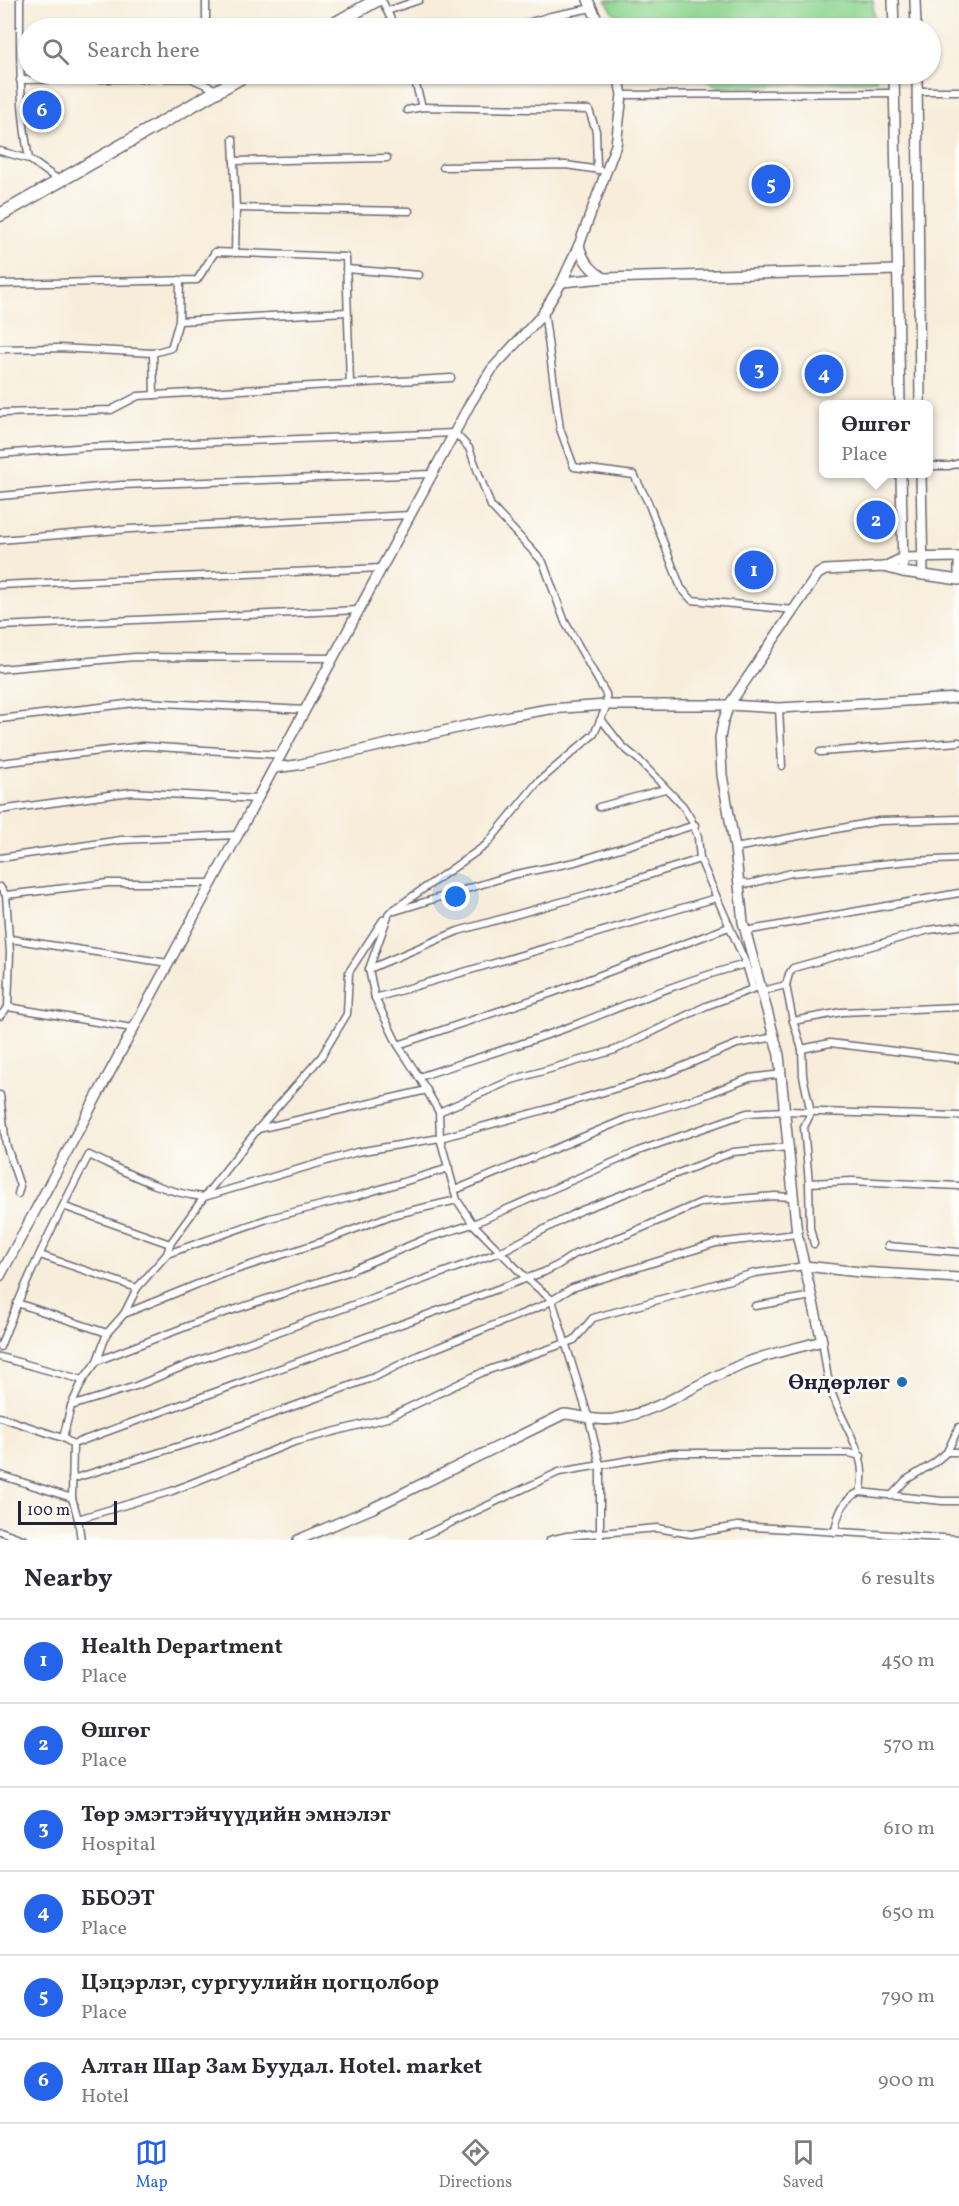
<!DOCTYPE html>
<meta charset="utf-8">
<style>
body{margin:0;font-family:Vollkorn,serif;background:#f2f2f3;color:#2b2b33}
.scale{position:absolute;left:18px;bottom:15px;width:99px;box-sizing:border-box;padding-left:6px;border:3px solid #22223b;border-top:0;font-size:16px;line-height:21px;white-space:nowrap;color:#22223b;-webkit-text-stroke:4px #fdfcf7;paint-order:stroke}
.you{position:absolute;left:456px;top:897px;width:21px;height:21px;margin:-15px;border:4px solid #fff;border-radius:50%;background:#1a73e8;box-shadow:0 0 0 9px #1a73e833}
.badge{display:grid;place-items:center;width:39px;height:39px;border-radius:50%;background:#2563eb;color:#fff;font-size:20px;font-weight:700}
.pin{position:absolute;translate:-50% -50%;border:3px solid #fff;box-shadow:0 2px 6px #0006}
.popup{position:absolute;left:819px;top:400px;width:114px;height:78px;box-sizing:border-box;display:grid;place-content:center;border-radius:9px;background:#fff;filter:drop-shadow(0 2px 4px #0005);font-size:20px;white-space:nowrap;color:#7c7c81}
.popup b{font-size:22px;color:#2b2b33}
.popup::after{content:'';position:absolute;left:50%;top:100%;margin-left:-12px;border:12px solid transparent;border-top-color:#fff}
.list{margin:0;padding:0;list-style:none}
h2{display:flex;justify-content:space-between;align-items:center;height:78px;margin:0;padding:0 24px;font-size:26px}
h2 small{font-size:20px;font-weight:400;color:#7c7c81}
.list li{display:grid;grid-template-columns:39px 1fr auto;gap:18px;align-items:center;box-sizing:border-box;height:84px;padding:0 24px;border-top:2px solid #e1e1e2}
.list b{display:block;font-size:22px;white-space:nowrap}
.list p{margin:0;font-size:20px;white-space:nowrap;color:#7c7c81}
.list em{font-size:20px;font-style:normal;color:#7c7c81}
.icon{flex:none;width:33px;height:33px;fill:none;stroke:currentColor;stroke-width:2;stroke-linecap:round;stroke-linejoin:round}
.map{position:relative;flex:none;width:959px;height:1540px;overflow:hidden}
.search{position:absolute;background:#fff;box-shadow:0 2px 4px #0004;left:18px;right:18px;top:18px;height:66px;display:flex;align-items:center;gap:15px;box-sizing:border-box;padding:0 21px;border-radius:33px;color:#7c7c81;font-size:22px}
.sheet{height:582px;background:#fff}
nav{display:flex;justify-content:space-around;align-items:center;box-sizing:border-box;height:84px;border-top:2px solid #e1e1e2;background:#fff;font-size:16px;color:#7c7c81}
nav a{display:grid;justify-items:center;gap:3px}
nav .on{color:#2563eb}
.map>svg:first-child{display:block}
.green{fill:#8ed691;stroke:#587c66;stroke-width:1.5}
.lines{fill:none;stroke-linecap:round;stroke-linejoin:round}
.street-casing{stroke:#6d6973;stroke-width:9}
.secondary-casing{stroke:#6d6973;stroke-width:12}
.highway-casing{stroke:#6d6973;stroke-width:15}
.street{stroke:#fff;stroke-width:6}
.secondary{stroke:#fff;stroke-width:9}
.highway{stroke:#fff;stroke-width:12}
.poi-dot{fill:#1f6fb2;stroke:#fdfcf7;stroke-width:2}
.labels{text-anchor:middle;stroke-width:6;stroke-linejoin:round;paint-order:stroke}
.poi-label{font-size:21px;font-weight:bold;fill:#22223b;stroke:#fdfcf7;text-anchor:end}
</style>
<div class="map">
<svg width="959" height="1540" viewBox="0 0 959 1540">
<rect width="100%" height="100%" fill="#fdfcf7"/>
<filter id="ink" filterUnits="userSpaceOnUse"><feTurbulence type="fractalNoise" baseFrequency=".0167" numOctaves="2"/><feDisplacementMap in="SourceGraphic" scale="12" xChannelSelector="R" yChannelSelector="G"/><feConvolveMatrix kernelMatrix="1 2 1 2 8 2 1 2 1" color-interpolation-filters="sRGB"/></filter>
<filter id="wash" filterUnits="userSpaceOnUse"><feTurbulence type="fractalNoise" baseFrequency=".008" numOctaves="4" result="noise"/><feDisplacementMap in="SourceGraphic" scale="24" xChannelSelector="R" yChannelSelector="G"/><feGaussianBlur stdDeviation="1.35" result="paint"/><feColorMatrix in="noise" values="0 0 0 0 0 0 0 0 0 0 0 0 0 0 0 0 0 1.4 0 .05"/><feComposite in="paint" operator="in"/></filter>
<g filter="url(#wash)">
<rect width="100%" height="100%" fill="#f7edda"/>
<g class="green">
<polygon points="606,0 873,0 874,28 636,28 613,12"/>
<polygon points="699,74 875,74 876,80 719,88"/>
</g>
</g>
<g filter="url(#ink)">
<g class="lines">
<g class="street-casing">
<g id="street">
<path d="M 20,0 C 20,53 19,107 29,159"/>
<polyline points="206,0 206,28"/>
<polyline points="382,0 395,28"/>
<polyline points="387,11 419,0"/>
<polyline points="510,28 551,16 592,8"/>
<polyline points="413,74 422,107"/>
<polyline points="20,80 190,78 217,90"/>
<polyline points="917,91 959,91"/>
<polyline points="622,95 895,93"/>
<polyline points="407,110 422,107 589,110 596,131 597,170"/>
<polyline points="233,139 236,208 235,253"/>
<polyline points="0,151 29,159 60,181"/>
<polyline points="234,161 387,158"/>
<polyline points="443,167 566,165 600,170"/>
<polyline points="236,208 409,211"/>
<polyline points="346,269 419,275"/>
<polyline points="0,284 197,280 215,252 346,257 350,384"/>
<polyline points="544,311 560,429 574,467 634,475 648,502 681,588 692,600 794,610"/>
<polyline points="179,321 347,312"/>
<polyline points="0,349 59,348 153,353"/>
<polyline points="154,395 153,353 171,348 179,321 180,280"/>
<polyline points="0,413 111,410 138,396 451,378"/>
<polyline points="0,454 88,447 455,433 469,448 491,506 543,562 565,622 606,694 607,705 594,734 537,783 486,845 389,913 369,969 375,998 398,1045 419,1077 439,1112 440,1138 457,1200 473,1224 525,1277 552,1300 589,1419 600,1465 600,1540"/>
<polyline points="928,466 949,466 959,463"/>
<polyline points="0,496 121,485 432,474"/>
<polyline points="0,540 130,529 410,515"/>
<polyline points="0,585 382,568"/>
<polyline points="0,626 359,610"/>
<polyline points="0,669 135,657 333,658"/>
<polyline points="779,708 782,766"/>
<polyline points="0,719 143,702 306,710"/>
<polyline points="601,719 622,746 639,760 683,806 691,819 698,837 700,859 746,964 753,988"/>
<polyline points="820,752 959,742"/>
<polyline points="0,763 143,746 282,755"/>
<polyline points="599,807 665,789"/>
<polyline points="0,810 131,792 257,799"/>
<polyline points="735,848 879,821 959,819"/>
<polyline points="0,858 121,840 237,835"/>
<polyline points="738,881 749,884 791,873 910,861 959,859"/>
<polyline points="0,887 6,895 10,953 8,1007 0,1016"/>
<polyline points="6,895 108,883 211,883"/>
<polyline points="395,911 512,875 575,862 695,825"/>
<polyline points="745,931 959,893"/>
<polyline points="10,939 168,963"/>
<polyline points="369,969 458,931 589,894 700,859"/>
<polyline points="786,985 793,1021 802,1049 803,1076 811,1113 804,1127 809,1183 810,1228 814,1244"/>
<polyline points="762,991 786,985 789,974 793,968 929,930 959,926"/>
<polyline points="375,998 716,898"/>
<polyline points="8,1007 132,1028"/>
<polyline points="793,1021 842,1012 959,1007"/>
<polyline points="398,1045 552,993 729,927"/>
<polyline points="802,1049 830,1043 959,1059"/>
<path d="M 419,1077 C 472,1059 525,1044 577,1024 C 633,1002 687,979 746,964"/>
<polyline points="0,1095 6,1144 20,1186 18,1194"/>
<polyline points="439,1112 512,1080 615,1050 706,1006 761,986"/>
<polyline points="258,1129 427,1090"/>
<polyline points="809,1183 852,1181 959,1186"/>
<polyline points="455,1190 626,1119 700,1097 750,1078 782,1074"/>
<polyline points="63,1206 170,1244"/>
<polyline points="888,1246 959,1252"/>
<polyline points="167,1254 270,1218 357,1196 449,1168"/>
<polyline points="40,1255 137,1288"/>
<polyline points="17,1303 107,1333"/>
<polyline points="755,1306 812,1296"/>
<polyline points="124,1314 220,1275 321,1242 392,1215 457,1200"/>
<path d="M 822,1341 C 825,1356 826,1372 830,1387 C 839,1422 871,1454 860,1492 C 843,1499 837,1514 835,1532"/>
<path d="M 0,1347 C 25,1281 56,1218 89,1155 C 126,1172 163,1193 204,1197 L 357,1152 L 440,1138 L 544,1110 L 667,1073 L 737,1044 L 775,1037"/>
<polyline points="0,1357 83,1380"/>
<polyline points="97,1361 206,1319 345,1273 425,1239 473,1224 641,1150 747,1113 786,1111 959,1116"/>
<polyline points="71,1406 136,1386 194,1362 500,1252 582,1210 733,1152 789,1147"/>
<polyline points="0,1417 63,1438"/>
<polyline points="73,1444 544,1272 558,1265 575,1254 628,1234 702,1202 775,1196 793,1197"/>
<polyline points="947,1452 959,1452"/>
<polyline points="0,1475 72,1498"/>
<polyline points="72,1479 206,1438 377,1376 419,1355 544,1305 572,1288 716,1243 797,1234"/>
<polyline points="860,1492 942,1501 959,1501"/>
<polyline points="891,1496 906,1480 934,1463 947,1452 959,1427"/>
<polyline points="78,1519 172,1491 294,1442 387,1418 483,1372 574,1340 593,1318 755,1273 805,1266"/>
<polyline points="0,1531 25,1540"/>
<polyline points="81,1540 78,1519 72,1498 73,1444 63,1438 71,1406 83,1380 97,1361 107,1333 124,1314 137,1288 167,1254 170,1244 204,1197 258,1129 321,1057 347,1014 349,972 383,920"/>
<polyline points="414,1540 559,1472 672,1453 849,1453 861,1456"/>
<polyline points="550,1540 567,1536 657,1528 691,1534 738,1526 959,1539"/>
</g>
</g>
<g class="secondary-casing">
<g id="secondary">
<polyline points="588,0 601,28"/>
<polyline points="893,0 894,28"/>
<polyline points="915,0 916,28"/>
<polyline points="894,74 900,404"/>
<polyline points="917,74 920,404"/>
<path d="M 579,245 C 583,261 590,269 604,278"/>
<polyline points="562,282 604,278 898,270"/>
<polyline points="901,474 903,572"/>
<polyline points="921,474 923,575"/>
<polyline points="959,563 959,574"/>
<polyline points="884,567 903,558 959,557"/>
<polyline points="274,768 297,765 509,716 549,709 607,705 729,705 779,708 959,698"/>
<polyline points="805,1266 860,1272 959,1278"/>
<path d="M 0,1276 C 156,984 315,694 471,402 L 492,369 L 541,316 L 562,282 L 579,245 L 616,145 L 622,95 L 618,74"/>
<path d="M 298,1540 L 373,1508 L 564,1414 C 581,1415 597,1422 614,1419 C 660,1412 696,1383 738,1366 C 764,1354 795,1349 822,1341 L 797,1234 L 779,1055 L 743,922 L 735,848 L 722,775 L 720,738 L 723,722 L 729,705 L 818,574 L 825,570 L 884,567 L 903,572 L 959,580"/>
</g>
</g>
<g class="highway-casing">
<g id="highway">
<polyline points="327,28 377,0"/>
<polyline points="0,215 247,74"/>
</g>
</g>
<use href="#street" class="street"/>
<use href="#secondary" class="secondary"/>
<use href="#highway" class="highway"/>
</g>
</g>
<circle class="poi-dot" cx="902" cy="1382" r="6"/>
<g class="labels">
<g class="poi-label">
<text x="890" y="1389">Өндөрлөг</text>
</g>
</g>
</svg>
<div class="scale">100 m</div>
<div class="you"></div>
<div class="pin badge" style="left:754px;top:570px">1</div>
<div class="pin badge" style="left:876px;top:520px">2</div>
<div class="popup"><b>Өшгөг</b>Place</div>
<div class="pin badge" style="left:759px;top:369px">3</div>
<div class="pin badge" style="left:824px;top:374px">4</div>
<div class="pin badge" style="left:771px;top:184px">5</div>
<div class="pin badge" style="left:42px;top:110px">6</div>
<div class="search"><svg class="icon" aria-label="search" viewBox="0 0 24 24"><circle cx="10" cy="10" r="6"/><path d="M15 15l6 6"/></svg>Search here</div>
</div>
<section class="sheet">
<h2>Nearby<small>6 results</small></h2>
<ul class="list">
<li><span class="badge">1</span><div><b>Health Department</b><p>Place</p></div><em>450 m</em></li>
<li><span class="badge">2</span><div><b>Өшгөг</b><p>Place</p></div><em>570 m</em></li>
<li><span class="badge">3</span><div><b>Төр эмэгтэйчүүдийн эмнэлэг</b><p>Hospital</p></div><em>610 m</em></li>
<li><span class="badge">4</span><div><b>ББОЭТ</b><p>Place</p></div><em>650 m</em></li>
<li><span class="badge">5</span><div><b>Цэцэрлэг, сургуулийн цогцолбор</b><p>Place</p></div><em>790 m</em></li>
<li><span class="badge">6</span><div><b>Алтан Шар Зам Буудал. Hotel. market</b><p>Hotel</p></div><em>900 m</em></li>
</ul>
</section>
<nav>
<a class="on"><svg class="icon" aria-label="map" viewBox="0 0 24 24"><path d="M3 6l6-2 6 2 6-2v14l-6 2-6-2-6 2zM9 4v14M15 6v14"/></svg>Map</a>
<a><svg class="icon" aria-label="directions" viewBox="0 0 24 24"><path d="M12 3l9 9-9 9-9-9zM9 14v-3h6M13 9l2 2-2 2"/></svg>Directions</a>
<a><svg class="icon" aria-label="saved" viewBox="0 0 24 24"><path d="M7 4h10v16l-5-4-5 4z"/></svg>Saved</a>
</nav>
